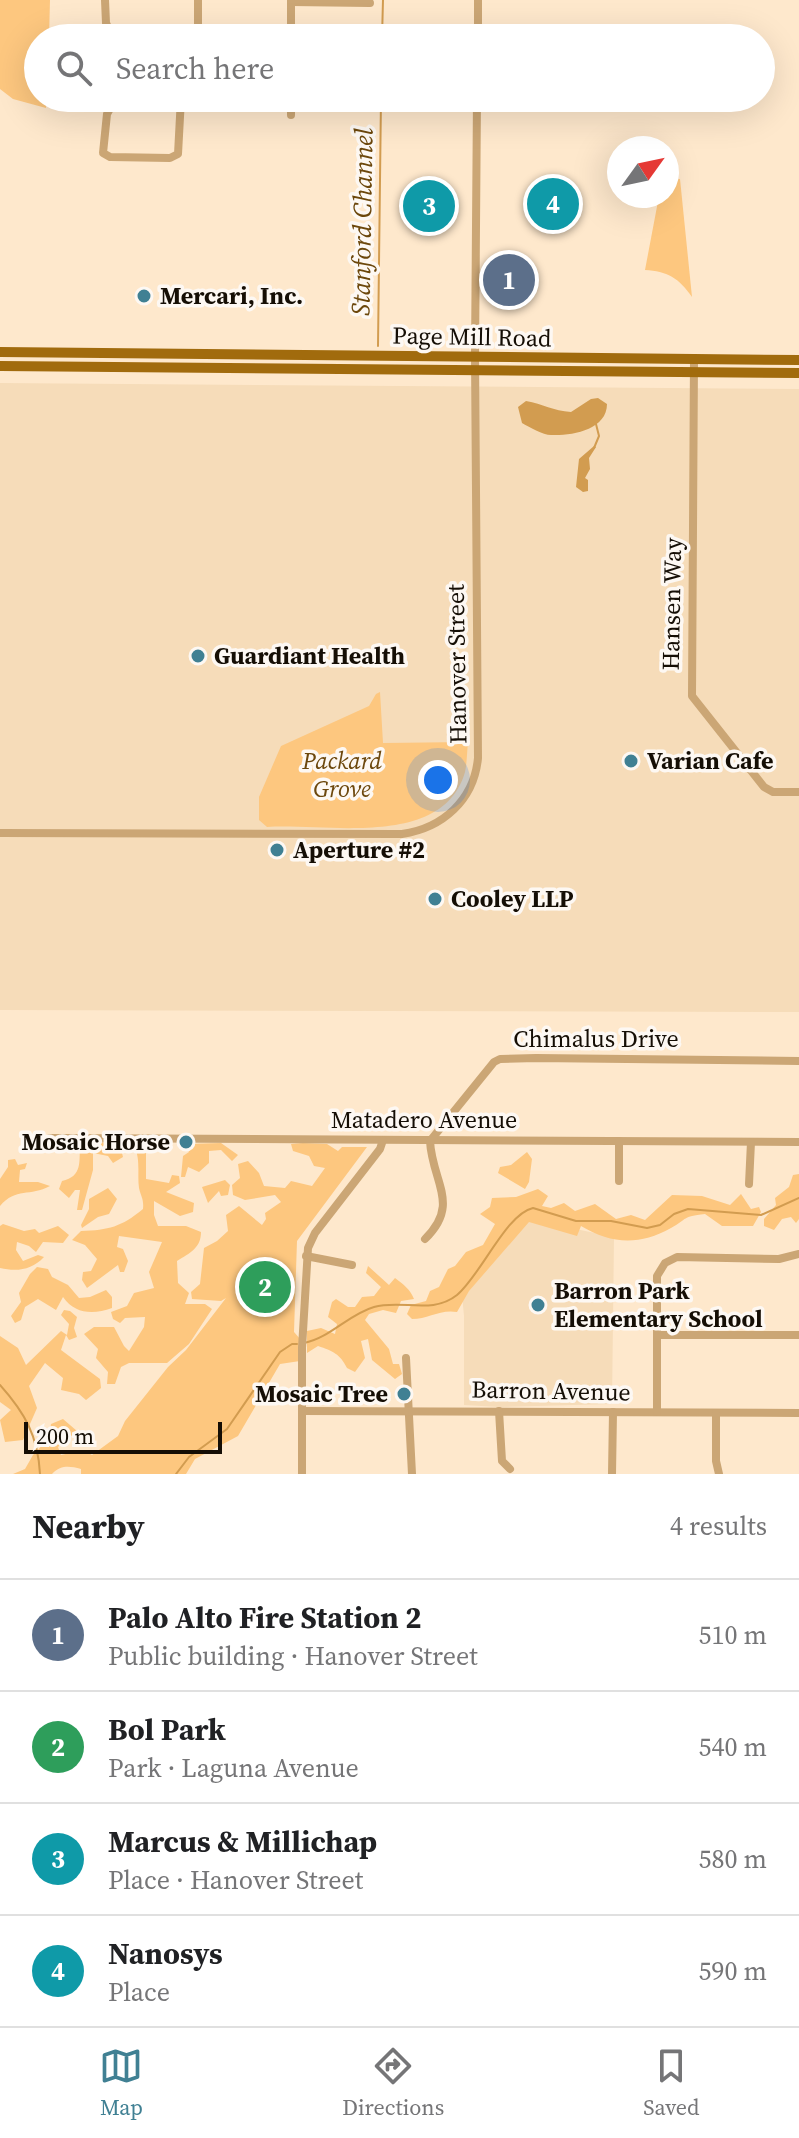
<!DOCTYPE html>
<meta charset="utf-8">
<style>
body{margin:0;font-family:"Source Serif 4",serif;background:#f2f2f2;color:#202124}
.compass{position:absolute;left:607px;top:136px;width:72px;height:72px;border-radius:50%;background:#fff;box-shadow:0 8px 32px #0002;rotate:57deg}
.scale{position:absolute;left:24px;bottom:20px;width:198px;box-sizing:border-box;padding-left:8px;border:4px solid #150e05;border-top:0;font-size:22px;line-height:28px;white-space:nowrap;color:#150e05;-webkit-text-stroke:6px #fdf8f3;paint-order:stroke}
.you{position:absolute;left:438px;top:780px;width:28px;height:28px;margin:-20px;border:6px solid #fff;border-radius:50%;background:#1a73e8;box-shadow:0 0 0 12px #1a73e833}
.badge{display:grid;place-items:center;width:52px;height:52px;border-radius:50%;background:#408093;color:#fff;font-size:26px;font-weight:700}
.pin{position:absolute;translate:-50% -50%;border:4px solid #fff;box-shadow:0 2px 8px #0006}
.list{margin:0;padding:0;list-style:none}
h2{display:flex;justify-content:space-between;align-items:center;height:104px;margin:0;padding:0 32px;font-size:34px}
h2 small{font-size:26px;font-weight:400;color:#757577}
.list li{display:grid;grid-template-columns:52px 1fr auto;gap:24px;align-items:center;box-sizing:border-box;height:112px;padding:0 32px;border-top:2px solid #e0e0e0}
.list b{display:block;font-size:30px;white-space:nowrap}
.list p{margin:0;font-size:26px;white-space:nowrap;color:#757577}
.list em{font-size:26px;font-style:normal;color:#757577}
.icon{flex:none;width:44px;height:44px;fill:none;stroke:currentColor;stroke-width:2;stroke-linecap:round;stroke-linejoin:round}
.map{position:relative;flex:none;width:799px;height:1474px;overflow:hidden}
.search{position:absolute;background:#fff;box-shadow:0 8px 32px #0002;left:24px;right:24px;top:24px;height:88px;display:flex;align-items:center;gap:20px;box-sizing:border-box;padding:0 28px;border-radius:44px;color:#757577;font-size:30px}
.sheet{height:552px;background:#fff}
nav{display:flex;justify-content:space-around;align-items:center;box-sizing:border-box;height:112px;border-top:2px solid #e0e0e0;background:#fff;font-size:22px;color:#757577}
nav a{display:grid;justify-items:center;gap:4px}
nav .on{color:#408093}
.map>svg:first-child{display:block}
.built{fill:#f6dcb9}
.green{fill:#fdc77f}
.water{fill:#d29c50}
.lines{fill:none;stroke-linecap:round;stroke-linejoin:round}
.stream{stroke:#d29c50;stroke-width:2}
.minor{stroke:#cba675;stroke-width:8}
.major{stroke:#a16b0d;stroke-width:10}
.poi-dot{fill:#408093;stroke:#fdf8f3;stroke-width:3}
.labels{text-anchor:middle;stroke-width:7;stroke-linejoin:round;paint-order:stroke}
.poi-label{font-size:24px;font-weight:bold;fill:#150e05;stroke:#fdf8f3;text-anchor:start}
.street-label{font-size:24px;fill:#150e05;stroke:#fdf8f3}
.park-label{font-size:24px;font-style:italic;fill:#6d480d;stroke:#fdf8f3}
.water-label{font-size:26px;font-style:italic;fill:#6c470b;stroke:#fdf8f3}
</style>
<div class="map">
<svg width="799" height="1474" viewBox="0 0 799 1474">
<rect width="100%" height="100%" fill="#fee8cc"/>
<g class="built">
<polygon points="0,383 799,389 799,1012 0,1010"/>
<polygon points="528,1219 614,1237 612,1404 499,1407 464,1405 464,1316 462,1295"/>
</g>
<g class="green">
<polygon points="0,0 50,0 49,38 38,38 38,98 46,98 46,108 13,99 0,89"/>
<path d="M 667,178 L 680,179 L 692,297 C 679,278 667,271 645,270 L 659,196 L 667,196 Z"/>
<path d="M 380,692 L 383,743 L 468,742 C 467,751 467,763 465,772 C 443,849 327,823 267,827 L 259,820 L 259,797 L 281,746 L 369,706 L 376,694 Z"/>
<path d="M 114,1142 L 120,1145 L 123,1157 L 113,1163 L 108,1156 L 93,1153 L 93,1170 L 82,1210 L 77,1210 L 80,1190 L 75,1190 L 69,1198 L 59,1189 L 62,1181 C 83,1176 79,1162 80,1143 Z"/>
<path d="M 140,1142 L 146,1145 L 146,1179 L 169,1183 L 172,1175 L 179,1176 L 180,1183 L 166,1192 L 194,1203 L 193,1212 L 180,1216 L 154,1201 L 154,1215 L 158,1226 L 186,1226 L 201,1232 C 201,1248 190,1253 177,1261 L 178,1283 L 189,1293 L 185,1304 L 205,1304 L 212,1309 L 189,1344 L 167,1363 L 129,1363 L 121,1367 L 115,1384 L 107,1384 L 108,1372 L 96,1358 L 98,1349 L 84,1334 L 94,1327 L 114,1327 L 124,1346 L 129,1351 L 144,1327 L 145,1317 L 125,1318 L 120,1323 L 113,1319 L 111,1312 L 127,1306 L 134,1293 L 154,1288 L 149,1272 L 162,1242 L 119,1236 L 117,1247 L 123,1249 L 128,1261 L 124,1272 L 120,1272 L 118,1265 L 87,1288 L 82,1280 L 83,1272 L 91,1271 L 97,1259 L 85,1245 L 72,1240 L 81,1231 C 109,1230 121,1227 143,1209 C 144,1199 141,1197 139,1188 C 137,1174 141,1160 134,1145 Z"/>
<polygon points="221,1143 238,1155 232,1161 221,1150 209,1151 209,1163 199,1172 188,1167 185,1177 181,1177 183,1156 189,1152 186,1144"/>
<path d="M 303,1143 L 327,1144 L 338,1151 L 342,1147 L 367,1147 L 297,1241 L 294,1332 L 301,1340 L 300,1361 L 280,1364 L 238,1436 L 195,1459 L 186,1474 L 81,1474 L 81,1469 C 69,1466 61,1465 52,1474 L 13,1474 L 25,1469 L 33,1455 L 49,1438 L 51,1424 L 63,1419 L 77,1431 L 58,1447 L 61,1455 L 83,1450 L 92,1455 L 118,1436 L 125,1421 L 168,1367 L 186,1350 L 226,1298 L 221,1301 L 192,1299 L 191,1292 L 200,1284 L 204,1248 L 217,1241 L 228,1231 L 226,1215 L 239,1206 L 262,1225 L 266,1219 L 265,1213 L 281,1202 L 275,1195 L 245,1200 L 233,1195 L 232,1185 L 240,1178 L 238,1164 L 248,1161 L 259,1173 L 264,1186 L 285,1188 L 291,1181 L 312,1186 L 325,1168 L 314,1166 L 309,1156 L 293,1151 L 291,1144 Z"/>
<polygon points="527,1152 532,1159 529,1182 525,1189 498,1173 500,1167 511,1165"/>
<path d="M 15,1159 L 18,1165 L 27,1163 L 25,1169 L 20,1170 L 19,1182 L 38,1182 L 50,1186 C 30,1197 16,1187 0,1206 L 0,1179 L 8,1167 L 8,1160 Z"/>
<polygon points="799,1174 799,1219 796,1223 791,1217 782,1219 774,1230 764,1226 764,1219 776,1205 775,1198 789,1187 793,1175"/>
<polygon points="225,1180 230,1185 228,1195 221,1196 219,1191 208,1203 202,1187"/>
<polygon points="108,1188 117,1199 109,1214 98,1217 82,1228 81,1225 89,1209 89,1199"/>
<path d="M 538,1189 L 548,1196 L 542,1206 L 551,1208 L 564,1203 L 575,1211 L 595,1204 L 616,1219 L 631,1215 L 645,1220 L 672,1195 L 702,1196 L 730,1205 L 741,1194 L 751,1209 L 759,1207 L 761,1212 L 753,1226 L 722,1226 L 705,1214 C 681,1217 689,1218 671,1228 C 639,1246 611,1244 581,1226 L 577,1236 L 529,1222 L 469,1291 L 457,1312 C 440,1309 428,1319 412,1319 L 407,1314 L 411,1305 L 426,1301 L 430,1291 L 439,1287 L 448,1269 L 455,1266 L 466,1252 L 483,1245 L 495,1224 L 480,1214 L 490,1207 L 492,1198 L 516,1197 Z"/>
<path d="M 3,1224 L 24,1231 L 35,1229 L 39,1233 L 58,1226 L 69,1235 L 63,1243 L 43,1242 L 36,1252 L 29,1246 L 17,1242 L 16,1250 L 23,1261 L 38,1255 L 44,1257 C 32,1270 17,1272 0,1268 L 0,1226 Z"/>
<path d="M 368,1266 L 389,1285 L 395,1278 C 404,1285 410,1289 414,1299 L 401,1301 L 396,1313 L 383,1310 L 369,1314 L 365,1320 L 389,1349 L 393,1364 L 399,1364 L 402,1374 L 395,1379 L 372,1360 L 368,1339 L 361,1341 L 365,1358 L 355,1372 L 347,1368 C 340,1354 333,1351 318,1346 L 307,1353 L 307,1331 L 321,1328 L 335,1334 L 337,1324 L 328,1317 L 332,1302 L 336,1299 L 348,1307 L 355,1307 L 362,1297 L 374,1296 L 381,1287 L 366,1273 Z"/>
<path d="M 37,1267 L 48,1269 L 52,1277 L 68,1285 L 79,1298 L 90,1297 L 106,1290 L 112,1297 L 112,1308 C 93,1315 75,1314 63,1297 L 56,1310 L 38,1299 L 25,1307 L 21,1320 L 15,1323 L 11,1316 L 21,1302 L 19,1293 L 30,1274 Z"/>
<polygon points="64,1310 70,1311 77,1317 74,1328 77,1337 69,1340 66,1335 61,1350 100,1379 101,1388 86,1400 79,1394 61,1390 63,1378 45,1363 29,1386 37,1408 23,1440 5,1442 0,1420 11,1410 0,1402 0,1336 18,1348 26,1365 61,1331 67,1335 69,1324 61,1315"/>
</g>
<g class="water">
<path d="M 598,398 L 607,404 C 607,430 571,436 551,435 C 543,435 529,427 522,423 L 518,407 L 526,401 C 543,404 553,411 571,412 L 591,399 Z"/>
<polygon points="594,446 596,447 589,458 590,469 585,478 588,480 588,491 583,492 576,487 579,459"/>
</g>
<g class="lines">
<g class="stream">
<polyline points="382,38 383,0"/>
<polyline points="378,346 381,98"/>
<polyline points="594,448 599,436 596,424"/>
<path d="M 304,1343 C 330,1338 349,1314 374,1307 C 402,1299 432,1315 457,1295 C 481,1275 506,1214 533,1208 L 576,1221 L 611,1221 L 647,1228 L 660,1225 L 674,1214 L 688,1209 L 761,1215 L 799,1198"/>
<path d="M 0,1385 C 25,1413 38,1436 40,1474"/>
<polyline points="176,1474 189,1457 227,1429 280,1352 292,1344 297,1344"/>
</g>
<g class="minor">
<polyline points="105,0 106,23 113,38"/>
<polyline points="198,0 198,38"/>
<polyline points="291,2 370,3"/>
<polyline points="199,36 291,37"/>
<polyline points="291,38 291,0"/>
<polyline points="478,38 478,0"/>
<polyline points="116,98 107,114 103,153 110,157 170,158 178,154 181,98"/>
<polyline points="291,115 291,98"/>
<polyline points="694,359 692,696 764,787 773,792 799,792"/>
<path d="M 0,833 L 402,834 C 443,828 474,800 478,758 L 475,356 L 477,98"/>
<polyline points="50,1138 799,1142"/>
<polyline points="619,1181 619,1141"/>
<polyline points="749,1184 751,1142"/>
<path d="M 425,1239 C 461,1204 432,1182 430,1141 L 494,1062 L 500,1059 L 536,1058 L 799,1061"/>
<polyline points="306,1256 352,1265"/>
<polyline points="658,1335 799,1335"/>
<polyline points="406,1358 412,1474"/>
<polyline points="303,1411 799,1413"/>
<polyline points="499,1411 502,1461 510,1469"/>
<polyline points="657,1412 657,1276 665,1263 677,1257 779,1259 799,1254"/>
<polyline points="716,1413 716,1461 719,1474"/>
<polyline points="302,1474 302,1348 308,1248 315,1233 380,1149 383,1140"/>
<polyline points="612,1474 613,1412"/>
</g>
<g class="major">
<polyline points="0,352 799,360"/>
<polyline points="0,366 799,373"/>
</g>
</g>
<g class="poi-dot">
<circle cx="144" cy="296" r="8"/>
<circle cx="198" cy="656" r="8"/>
<circle cx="631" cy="761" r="8"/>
<circle cx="277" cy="850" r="8"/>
<circle cx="435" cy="899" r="8"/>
<circle cx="186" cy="1142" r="8"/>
<circle cx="538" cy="1305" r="8"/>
<circle cx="404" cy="1394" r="8"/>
</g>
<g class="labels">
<g class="poi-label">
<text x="160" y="304">Mercari, Inc.</text>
<text x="214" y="664">Guardiant Health</text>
<text x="647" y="769">Varian Cafe</text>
<text x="293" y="858">Aperture #2</text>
<text x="451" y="907">Cooley LLP</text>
<text x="170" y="1150" text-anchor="end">Mosaic Horse</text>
<text x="554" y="1299">Barron Park<tspan x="554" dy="28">Elementary School</tspan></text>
<text x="388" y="1402" text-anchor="end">Mosaic Tree</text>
</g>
<g class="street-label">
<text transform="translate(472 337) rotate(1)" y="8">Page Mill Road</text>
<text transform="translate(672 604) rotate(-89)" y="8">Hansen Way</text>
<text transform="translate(457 664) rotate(-91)" y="8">Hanover Street</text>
<text x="596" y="1047">Chimalus Drive</text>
<text x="424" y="1128">Matadero Avenue</text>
<text transform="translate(551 1391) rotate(1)" y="8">Barron Avenue</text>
</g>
<g class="park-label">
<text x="342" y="769">Packard<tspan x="342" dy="28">Grove</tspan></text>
</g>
<g class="water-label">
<text transform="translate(362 222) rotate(-89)" y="9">Stanford Channel</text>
</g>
</g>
</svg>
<svg class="compass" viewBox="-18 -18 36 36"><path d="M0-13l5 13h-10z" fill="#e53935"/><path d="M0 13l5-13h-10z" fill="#757577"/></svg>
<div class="scale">200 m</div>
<div class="you"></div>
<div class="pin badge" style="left:509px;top:280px;background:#5c6f8a">1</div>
<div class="pin badge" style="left:265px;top:1287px;background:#2e9e5b">2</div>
<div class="pin badge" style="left:429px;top:206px;background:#0f9aa8">3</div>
<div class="pin badge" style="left:553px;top:204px;background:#0f9aa8">4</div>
<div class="search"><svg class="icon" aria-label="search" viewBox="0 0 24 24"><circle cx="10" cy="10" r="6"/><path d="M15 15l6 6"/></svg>Search here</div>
</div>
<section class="sheet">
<h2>Nearby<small>4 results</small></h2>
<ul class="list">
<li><span class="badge" style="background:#5c6f8a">1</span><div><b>Palo Alto Fire Station 2</b><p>Public building · Hanover Street</p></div><em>510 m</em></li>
<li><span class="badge" style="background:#2e9e5b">2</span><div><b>Bol Park</b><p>Park · Laguna Avenue</p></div><em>540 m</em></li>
<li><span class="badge" style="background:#0f9aa8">3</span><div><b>Marcus &amp; Millichap</b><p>Place · Hanover Street</p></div><em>580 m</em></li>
<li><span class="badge" style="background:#0f9aa8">4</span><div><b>Nanosys</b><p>Place</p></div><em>590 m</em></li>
</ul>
</section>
<nav>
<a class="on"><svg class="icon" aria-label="map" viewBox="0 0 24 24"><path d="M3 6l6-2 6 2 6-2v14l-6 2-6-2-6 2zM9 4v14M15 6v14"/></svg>Map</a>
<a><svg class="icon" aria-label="directions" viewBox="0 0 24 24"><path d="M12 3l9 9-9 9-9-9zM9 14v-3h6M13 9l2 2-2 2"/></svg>Directions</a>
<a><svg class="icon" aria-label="saved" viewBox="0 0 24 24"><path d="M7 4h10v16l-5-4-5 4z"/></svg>Saved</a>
</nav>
